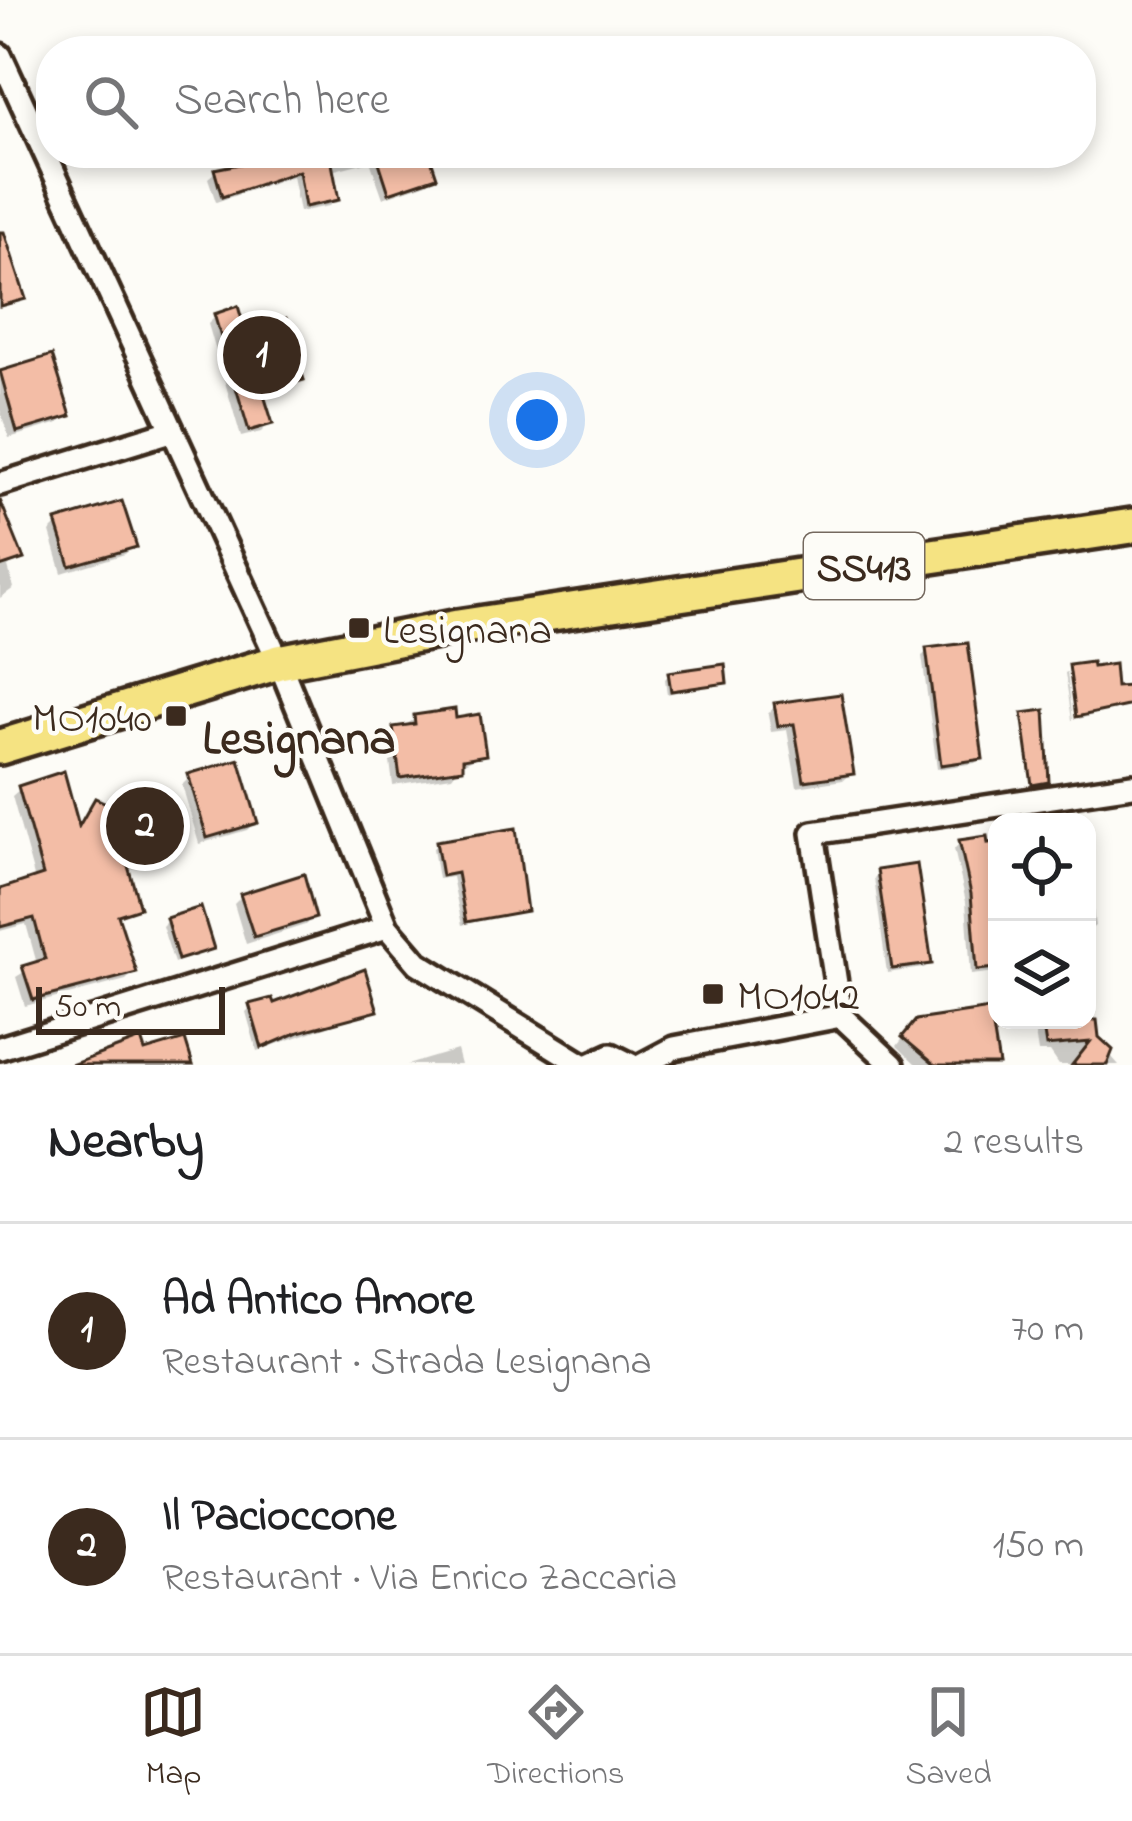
<!DOCTYPE html>
<meta charset="utf-8">
<style>
body{margin:0;font-family:"Indie Flower",sans-serif;background:#f6f6f6;color:#202124}
.controls{position:absolute;right:36px;bottom:36px;display:grid;overflow:hidden;border-radius:24px;box-shadow:0 6px 18px #0003}
.controls button{width:108px;height:108px;display:grid;place-items:center;padding:0;border:0;border-bottom:3px solid #e0e0e0;background:#fff;color:#202124;font:60px sans-serif}
.scale{position:absolute;left:36px;bottom:30px;width:189px;box-sizing:border-box;padding-left:12px;border:6px solid #3b2a1e;border-top:0;font-size:33px;line-height:42px;white-space:nowrap;color:#3b2a1e;-webkit-text-stroke:9px #fdfcf7;paint-order:stroke}
.you{position:absolute;left:537px;top:420px;width:42px;height:42px;margin:-30px;border:9px solid #fff;border-radius:50%;background:#1a73e8;box-shadow:0 0 0 18px #1a73e833}
.badge{display:grid;place-items:center;width:78px;height:78px;border-radius:50%;background:#3b2a1e;color:#fff;font-size:39px;font-weight:700}
.pin{position:absolute;translate:-50% -50%;border:6px solid #fff;box-shadow:0 3px 12px #0006}
.list{margin:0;padding:0;list-style:none}
h2{display:flex;justify-content:space-between;align-items:center;height:156px;margin:0;padding:0 48px;font-size:51px}
h2 small{font-size:39px;font-weight:400;color:#757577}
.list li{display:grid;grid-template-columns:78px 1fr auto;gap:36px;align-items:center;box-sizing:border-box;height:216px;padding:0 48px;border-top:3px solid #e0e0e0}
.list b{display:block;font-size:45px;white-space:nowrap}
.list p{margin:0;font-size:39px;white-space:nowrap;color:#757577}
.list em{font-size:39px;font-style:normal;color:#757577}
.icon{flex:none;width:66px;height:66px;fill:none;stroke:currentColor;stroke-width:2;stroke-linecap:round;stroke-linejoin:round}
.map{position:relative;flex:none;width:1132px;height:1065px;overflow:hidden}
.search{position:absolute;background:#fff;box-shadow:0 6px 18px #0003;left:36px;right:36px;top:36px;height:132px;display:flex;align-items:center;gap:30px;box-sizing:border-box;padding:0 42px;border-radius:48px;color:#757577;font-size:45px}
.sheet{height:588px;background:#fff}
nav{display:flex;justify-content:space-around;align-items:center;box-sizing:border-box;height:168px;border-top:3px solid #e0e0e0;background:#fff;font-size:33px;color:#757577}
nav a{display:grid;justify-items:center;gap:6px}
nav .on{color:#3b2a1e}
.map>svg:first-child{display:block}
.shadow{fill:#0003}
.building{fill:#f3bda6;stroke:#3b2a1e;stroke-width:3}
.lines{fill:none;stroke-linecap:round;stroke-linejoin:round}
.street-casing{stroke:#3b2a1e;stroke-width:30}
.primary-casing{stroke:#3b2a1e;stroke-width:42}
.street{stroke:#fdfcf7;stroke-width:21}
.primary{stroke:#f5e382;stroke-width:33}
.poi-dot{fill:#3b2a1e;stroke:#fdfcf7;stroke-width:4.5}
.labels{text-anchor:middle;stroke-width:9;stroke-linejoin:round;paint-order:stroke}
.shield{fill:#fdfcf7;stroke:#75695f;stroke-width:3}
.shield-label{font-size:39px;font-weight:bold;fill:#3b2a1e}
.poi-label{font-size:42px;fill:#3b2a1e;stroke:#fdfcf7;text-anchor:start}
.quarter-label{font-size:48px;font-weight:bold;fill:#3b2a1e;stroke:#fdfcf7}
</style>
<div class="map">
<svg width="1132" height="1065" viewBox="0 0 1132 1065">
<rect width="100%" height="100%" fill="#fdfcf7"/>
<filter id="ink" filterUnits="userSpaceOnUse"><feTurbulence type="fractalNoise" baseFrequency=".00833" numOctaves="2"/><feDisplacementMap in="SourceGraphic" scale="24" xChannelSelector="R" yChannelSelector="G"/><feConvolveMatrix kernelMatrix="1 2 1 2 8 2 1 2 1" color-interpolation-filters="sRGB"/></filter>
<g filter="url(#ink)">
<g class="shadow">
<polygon points="315,153 445,153 430,163 434,176 427,183 383,198 370,161 331,171 336,199 329,206 299,212 292,176 216,202 208,178 215,172"/>
<polygon points="216,316 301,379 261,397 269,424 261,432 241,437 208,324"/>
<polygon points="50,359 67,415 59,423 9,438 0,410 0,374"/>
<polygon points="0,520 20,558 8,567 14,588 0,598"/>
<polygon points="58,524 133,546 125,554 62,573 50,532"/>
<polygon points="928,651 980,758 975,763 937,769 922,656"/>
<polygon points="1072,668 1114,691 1129,704 1079,719"/>
<polygon points="1067,672 1073,720 1072,720 1065,673"/>
<polygon points="670,674 724,682 667,694 665,679"/>
<polygon points="775,706 851,773 843,780 797,787 787,730 771,732 768,714"/>
<polygon points="416,718 454,721 483,754 460,765 452,776 393,785 387,738"/>
<polygon points="190,777 255,822 247,830 199,844 182,785"/>
<polygon points="20,789 76,829 96,802 169,851 160,859 126,870 137,907 116,919 134,972 126,980 25,1006 16,977 37,964 26,924 0,931 0,892 35,880 12,796"/>
<polygon points="960,843 997,851 997,972 971,975 966,902 954,849"/>
<polygon points="438,844 524,910 462,925 452,877 438,879 433,848"/>
<polygon points="1087,852 1095,926 1087,932"/>
<polygon points="879,873 929,963 924,968 887,973 874,878"/>
<polygon points="242,896 313,917 305,925 246,944 234,904"/>
<polygon points="167,921 210,948 174,963 162,926"/>
<polygon points="1092,998 1096,1039 1119,1065 1059,1065 1050,1052 1038,1052 1033,1020 1087,1020 1087,999"/>
<polygon points="251,1007 272,1007 374,1010 257,1051 246,1012"/>
<polygon points="908,1032 995,1065 917,1065 897,1046"/>
<polygon points="457,1050 461,1065 407,1065"/>
</g>
<g class="building">
<polygon points="295,153 330,153 339,200 305,207 299,171 222,197 214,169"/>
<polygon points="376,153 429,153 437,177 389,193"/>
<polygon points="0,232 4,232 26,299 0,306"/>
<polygon points="238,306 245,330 286,318 304,380 263,392 273,424 249,431 214,314"/>
<polygon points="52,355 71,416 17,432 0,371"/>
<polygon points="0,500 24,559 0,567"/>
<polygon points="122,501 137,547 70,566 56,521"/>
<polygon points="968,643 983,759 941,765 926,648"/>
<polygon points="1092,662 1093,667 1114,664 1116,687 1130,686 1132,705 1076,717 1069,665"/>
<polygon points="725,664 727,683 671,691 668,672"/>
<polygon points="841,694 854,774 804,781 794,724 778,726 774,703"/>
<polygon points="455,709 456,718 480,714 486,755 463,759 463,769 400,778 393,727 415,724 414,715"/>
<polygon points="1045,710 1049,782 1032,785 1022,713"/>
<polygon points="239,759 258,823 207,838 188,774"/>
<polygon points="64,771 79,826 95,798 179,836 171,852 128,866 140,908 118,915 137,973 33,1000 22,966 45,959 34,918 0,927 0,889 43,875 18,786"/>
<polygon points="516,828 527,911 466,922 457,873 442,876 436,841"/>
<polygon points="987,836 988,843 997,842 997,968 977,970 971,894 959,840"/>
<polygon points="917,864 932,964 892,969 877,870"/>
<polygon points="304,874 316,918 254,937 240,894"/>
<polygon points="201,907 214,949 178,960 166,918"/>
<polygon points="365,969 378,1011 299,1032 262,1048 249,1004 272,998 274,1003"/>
<polygon points="990,1009 999,1065 935,1065 902,1037 916,1020"/>
<polygon points="1042,1020 1097,1020 1099,1037 1113,1050 1107,1065 1072,1065 1090,1042 1046,1046"/>
<polygon points="141,1039 145,1051 185,1039 193,1065 71,1065"/>
</g>
<g class="lines">
<g class="street-casing">
<g id="street">
<polyline points="0,55 279,662 387,927 418,963 583,1065"/>
<polyline points="0,484 171,431"/>
<polyline points="0,1048 387,927"/>
<polyline points="589,1065 611,1055 631,1065"/>
<polyline points="642,1065 674,1048 841,1016"/>
<polyline points="893,1065 841,1016 813,833 1132,785"/>
</g>
</g>
<g class="primary-casing">
<polyline id="primary" points="0,747 279,662 458,627 1132,526"/>
</g>
<use href="#street" class="street"/>
<use href="#primary" class="primary"/>
</g>
</g>
<g class="poi-dot">
<rect x="347" y="616" width="24" height="24" rx="6"/>
<rect x="164" y="704" width="24" height="24" rx="6"/>
<rect x="701" y="982" width="24" height="24" rx="6"/>
</g>
<g class="labels">
<rect class="shield" x="804" y="533" width="120" height="66" rx="9"/>
<g class="shield-label">
<text x="864" y="580">SS413</text>
</g>
<g class="poi-label">
<text x="383" y="643">Lesignana</text>
<text x="152" y="731" text-anchor="end">MO1040</text>
<text x="737" y="1009">MO1042</text>
</g>
<g class="quarter-label">
<text x="299" y="753">Lesignana</text>
</g>
</g>
</svg>
<div class="controls">
<button><svg class="icon" aria-label="locate" viewBox="0 0 24 24"><circle cx="12" cy="12" r="6"/><path d="M12 2v4M12 18v4M2 12h4M18 12h4"/></svg></button>
<button><svg class="icon" aria-label="layers" viewBox="0 0 24 24"><path d="M12 4l9 5-9 5-9-5zM3 14l9 5 9-5"/></svg></button>
</div>
<div class="scale">50 m</div>
<div class="you"></div>
<div class="pin badge" style="left:262px;top:355px">1</div>
<div class="pin badge" style="left:145px;top:826px">2</div>
<div class="search"><svg class="icon" aria-label="search" viewBox="0 0 24 24"><circle cx="10" cy="10" r="6"/><path d="M15 15l6 6"/></svg>Search here</div>
</div>
<section class="sheet">
<h2>Nearby<small>2 results</small></h2>
<ul class="list">
<li><span class="badge">1</span><div><b>Ad Antico Amore</b><p>Restaurant · Strada Lesignana</p></div><em>70 m</em></li>
<li><span class="badge">2</span><div><b>Il Pacioccone</b><p>Restaurant · Via Enrico Zaccaria</p></div><em>150 m</em></li>
</ul>
</section>
<nav>
<a class="on"><svg class="icon" aria-label="map" viewBox="0 0 24 24"><path d="M3 6l6-2 6 2 6-2v14l-6 2-6-2-6 2zM9 4v14M15 6v14"/></svg>Map</a>
<a><svg class="icon" aria-label="directions" viewBox="0 0 24 24"><path d="M12 3l9 9-9 9-9-9zM9 14v-3h6M13 9l2 2-2 2"/></svg>Directions</a>
<a><svg class="icon" aria-label="saved" viewBox="0 0 24 24"><path d="M7 4h10v16l-5-4-5 4z"/></svg>Saved</a>
</nav>
